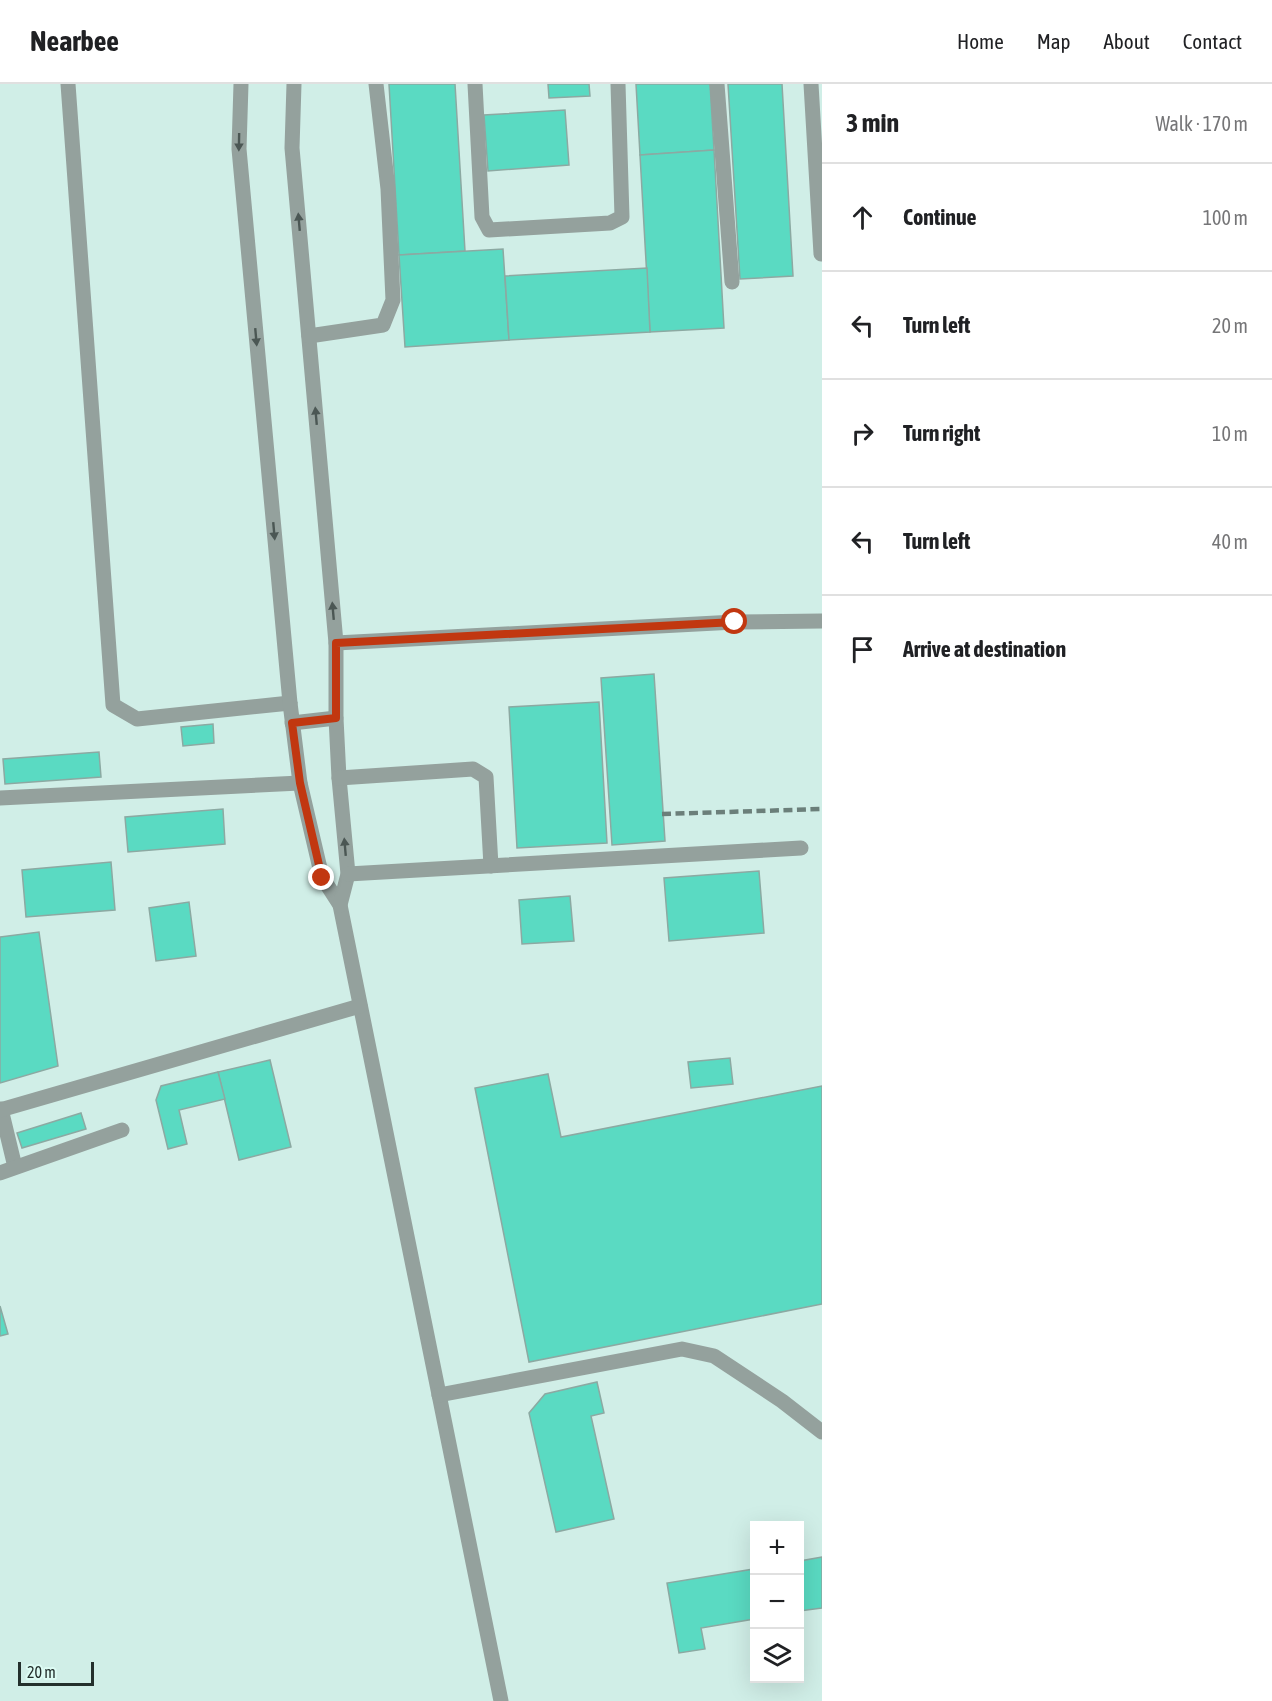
<!DOCTYPE html>
<meta charset="utf-8">
<style>
body{margin:0;font-family:"Asap Condensed",sans-serif;background:#f6f6f6;color:#202124}
.controls{position:absolute;right:18px;bottom:18px;display:grid;overflow:hidden;border-radius:0px;box-shadow:0 6px 24px #0002}
.controls button{width:54px;height:54px;display:grid;place-items:center;padding:0;border:0;border-bottom:2px solid #e0e0e0;background:#fff;color:#202124;font:30px sans-serif}
.scale{position:absolute;left:18px;bottom:15px;width:76px;box-sizing:border-box;padding-left:6px;border:3px solid #232f2c;border-top:0;font-size:16px;line-height:21px;white-space:nowrap;color:#232f2c;-webkit-text-stroke:4px #ddfcf4;paint-order:stroke}
.stop{position:absolute;width:18px;height:18px;margin:-14px;border:4px solid #c13710;border-radius:50%;background:#fff}
.stop.end{background:#c13710;border-color:#fff;box-shadow:0 2px 6px #0008}
.list{margin:0;padding:0;list-style:none}
h2{display:flex;justify-content:space-between;align-items:center;height:78px;margin:0;padding:0 24px;font-size:26px}
h2 small{font-size:20px;font-weight:400;color:#757577}
.list li{display:grid;grid-template-columns:39px 1fr auto;gap:18px;align-items:center;box-sizing:border-box;height:108px;padding:0 24px;border-top:2px solid #e0e0e0}
.list b{display:block;font-size:22px;white-space:nowrap}
.list em{font-size:20px;font-style:normal;color:#757577}
.icon{flex:none;width:33px;height:33px;fill:none;stroke:currentColor;stroke-width:2;stroke-linecap:round;stroke-linejoin:round}
.map{position:relative;flex:none;width:822px;height:1617px;overflow:hidden}
header{display:flex;align-items:center;gap:36px;box-sizing:border-box;height:84px;padding:0 30px;background:#fff;border-bottom:2px solid #e0e0e0}
header strong{font-size:28px}
nav{display:flex;gap:33px;margin-inline-start:auto;font-size:21px}
main{display:flex}
aside{flex:1;background:#fff}
.map>svg:first-child{display:block}
.building{fill:#5adac2;stroke:#8ca9a2;stroke-width:1.5}
.lines{fill:none;stroke-linecap:round;stroke-linejoin:round}
.minor{stroke:#94a19d;stroke-width:15}
.rail{stroke:#6b7f7a;stroke-width:4.5;stroke-dasharray:9 4.5;stroke-linecap:butt}
.oneway{fill:#4b5754}
.route{stroke:#c13710;stroke-width:8}
</style>
<header>
<strong>Nearbee</strong>
<nav><a>Home</a><a>Map</a><a>About</a><a>Contact</a></nav>
</header>
<main>
<div class="map">
<svg width="822" height="1617" viewBox="0 0 822 1617">
<rect width="100%" height="100%" fill="#d0eee7"/>
<g class="building">
<polygon points="389,0 455,0 465,167 399,171"/>
<polygon points="548,0 589,0 590,12 549,14"/>
<polygon points="636,0 710,0 714,66 640,71"/>
<polygon points="728,0 782,0 793,192 740,195"/>
<polygon points="565,26 569,81 488,87 484,31"/>
<polygon points="714,66 724,244 650,248 640,71"/>
<polygon points="503,165 509,256 405,263 399,171"/>
<polygon points="647,184 650,248 509,256 505,192"/>
<polygon points="654,590 665,757 612,761 601,594"/>
<polygon points="599,618 607,759 517,764 509,623"/>
<polygon points="213,640 214,659 183,662 181,643"/>
<polygon points="99,668 101,693 5,700 3,675"/>
<polygon points="223,725 225,760 128,768 125,733"/>
<polygon points="111,778 115,826 26,833 22,786"/>
<polygon points="759,787 764,849 669,857 664,794"/>
<polygon points="570,812 574,857 522,860 519,816"/>
<polygon points="189,818 196,872 156,877 149,824"/>
<polygon points="39,848 58,982 0,999 0,853"/>
<polygon points="730,974 733,1000 691,1004 688,978"/>
<polygon points="270,976 291,1063 239,1076 218,988"/>
<polygon points="218,988 225,1015 179,1026 187,1060 168,1065 156,1016 161,1002"/>
<polygon points="548,990 561,1053 822,1002 822,1220 529,1278 475,1004"/>
<polygon points="81,1029 86,1045 22,1064 17,1049"/>
<polygon points="0,1222 8,1250 0,1252"/>
<polygon points="597,1298 604,1329 591,1332 614,1435 556,1448 529,1329 545,1310"/>
<polygon points="822,1473 822,1524 800,1527 800,1477"/>
<polygon points="754,1485 754,1535 701,1544 705,1565 679,1569 667,1499"/>
</g>
<g class="lines">
<g class="minor">
<polyline points="68,0 113,621 137,635 290,619"/>
<polyline points="241,0 239,65 290,619 300,699 322,793 340,821 501,1617"/>
<polyline points="294,0 292,64 336,559 336,634 339,694 348,790 340,821"/>
<polyline points="475,0 482,133 489,146 610,139 622,133 618,0"/>
<polyline points="717,0 732,198"/>
<polyline points="811,0 821,170"/>
<polyline points="309,252 383,241 393,216 388,105 376,0"/>
<polyline points="336,559 735,538 822,537"/>
<polyline points="292,639 336,634"/>
<polyline points="339,694 473,685 486,693 491,782"/>
<polyline points="0,714 300,699"/>
<polyline points="348,790 801,764"/>
<polyline points="1,1025 15,1083"/>
<polyline points="0,1026 360,922"/>
<polyline points="0,1089 122,1046"/>
<polyline points="439,1311 682,1265 714,1272 782,1317 822,1348"/>
</g>
<polyline class="rail" points="662,730 822,725"/>
</g>
<defs><path id="oneway-solid" d="M-6-.8H1V-3.2L6.5 0L1 3.2V.8H-6Z" transform="scale(1.5)"/></defs>
<g class="oneway">
<use href="#oneway-solid" transform="translate(239 58) rotate(91)"/>
<use href="#oneway-solid" transform="translate(299 138) rotate(-95)"/>
<use href="#oneway-solid" transform="translate(256 253) rotate(85)"/>
<use href="#oneway-solid" transform="translate(316 332) rotate(-95)"/>
<use href="#oneway-solid" transform="translate(274 447) rotate(85)"/>
<use href="#oneway-solid" transform="translate(333 527) rotate(-95)"/>
<use href="#oneway-solid" transform="translate(345 763) rotate(-95)"/>
</g>
<g class="lines">
<polyline class="route" points="322,794 300,699 292,639 336,634 336,559 735,538"/>
</g>
</svg>
<div class="controls">
<button>+</button>
<button>−</button>
<button><svg class="icon" aria-label="layers" viewBox="0 0 24 24"><path d="M12 4l9 5-9 5-9-5zM3 14l9 5 9-5"/></svg></button>
</div>
<div class="scale">20 m</div>
<div class="stop" style="left:735px;top:538px"></div>
<div class="stop end" style="left:322px;top:794px"></div>
</div>
<aside>
<h2>3 min<small>Walk · 170 m</small></h2>
<ul class="list">
<li><svg class="icon" aria-label="ahead" viewBox="0 0 24 24"><path d="M12 20V5M6 11l6-6 6 6"/></svg><div><b>Continue</b></div><em>100 m</em></li>
<li><svg class="icon" aria-label="left" viewBox="0 0 24 24"><path d="M17 20v-9H6M10 6l-5 5 5 5"/></svg><div><b>Turn left</b></div><em>20 m</em></li>
<li><svg class="icon" aria-label="right" viewBox="0 0 24 24"><path d="M7 20v-9h11M14 6l5 5-5 5"/></svg><div><b>Turn right</b></div><em>10 m</em></li>
<li><svg class="icon" aria-label="left" viewBox="0 0 24 24"><path d="M17 20v-9H6M10 6l-5 5 5 5"/></svg><div><b>Turn left</b></div><em>40 m</em></li>
<li><svg class="icon" aria-label="arrive" viewBox="0 0 24 24"><path d="M6 21V4h12l-3 4 3 4H6"/></svg><div><b>Arrive at destination</b></div></li>
</ul>
</aside>
</main>
